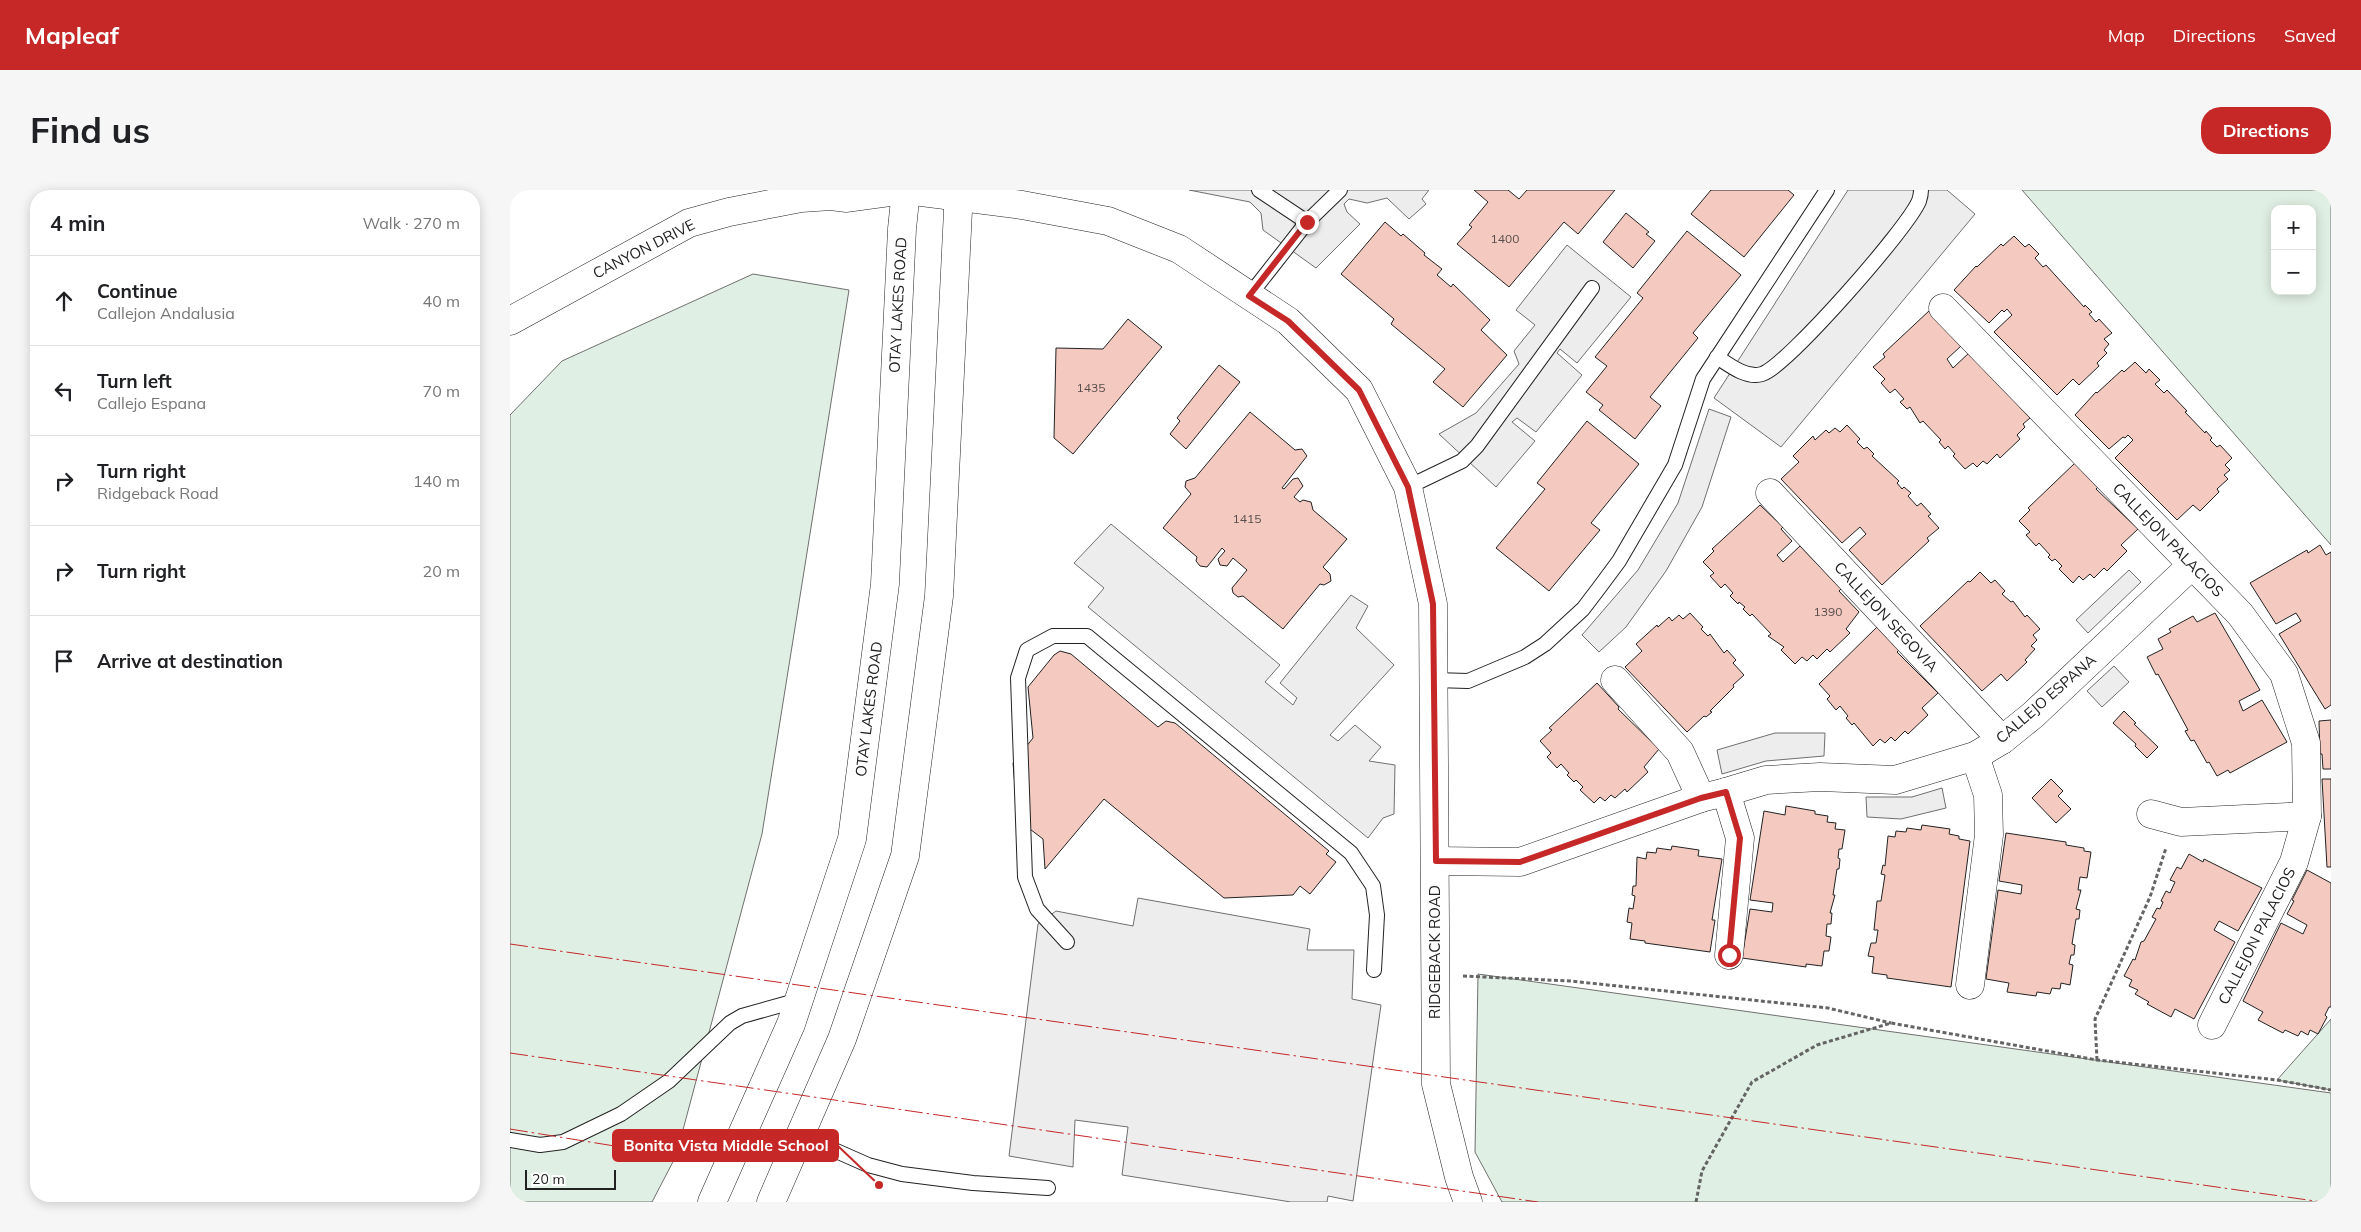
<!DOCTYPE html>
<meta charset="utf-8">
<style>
body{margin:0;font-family:Mulish,sans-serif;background:#f6f6f6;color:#202124}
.controls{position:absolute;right:15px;top:15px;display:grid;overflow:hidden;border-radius:10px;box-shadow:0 2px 12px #0003}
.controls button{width:45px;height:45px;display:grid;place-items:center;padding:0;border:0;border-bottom:1px solid #e0e0e0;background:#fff;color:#202124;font:25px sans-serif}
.scale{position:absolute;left:15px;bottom:12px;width:91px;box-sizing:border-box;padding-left:5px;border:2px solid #222;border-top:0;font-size:14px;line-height:18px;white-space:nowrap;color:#222;-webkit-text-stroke:4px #fff;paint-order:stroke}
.stop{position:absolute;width:15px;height:15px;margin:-11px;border:4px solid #c62828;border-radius:50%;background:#fff}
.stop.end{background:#c62828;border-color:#fff;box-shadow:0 1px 5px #0008}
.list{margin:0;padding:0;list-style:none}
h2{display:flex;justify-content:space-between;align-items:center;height:65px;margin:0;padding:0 20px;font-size:21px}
h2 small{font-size:16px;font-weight:400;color:#757577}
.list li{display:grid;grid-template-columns:32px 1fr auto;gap:15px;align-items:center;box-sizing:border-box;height:90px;padding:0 20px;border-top:1px solid #e0e0e0}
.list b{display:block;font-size:19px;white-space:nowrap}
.list p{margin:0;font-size:16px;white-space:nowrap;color:#757577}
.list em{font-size:16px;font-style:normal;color:#757577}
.icon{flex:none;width:28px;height:28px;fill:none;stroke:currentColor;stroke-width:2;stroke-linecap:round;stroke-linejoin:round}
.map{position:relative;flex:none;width:1821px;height:1012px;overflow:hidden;border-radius:20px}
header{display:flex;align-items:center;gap:30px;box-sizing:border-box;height:70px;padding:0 25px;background:#c62828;color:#fff}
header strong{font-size:24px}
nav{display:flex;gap:28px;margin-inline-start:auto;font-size:18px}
.intro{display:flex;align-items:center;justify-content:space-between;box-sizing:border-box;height:120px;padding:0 30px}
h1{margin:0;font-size:35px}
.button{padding:12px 22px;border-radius:20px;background:#c62828;color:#fff;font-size:18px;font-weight:700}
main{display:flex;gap:30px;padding:0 30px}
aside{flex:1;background:#fff;border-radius:20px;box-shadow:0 2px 12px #0003}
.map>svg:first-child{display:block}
.green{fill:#e0efe3;stroke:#6f6f6f;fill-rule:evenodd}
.parking{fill:#ededed;stroke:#6f6f6f}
.building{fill:#f3c9c0;stroke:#222}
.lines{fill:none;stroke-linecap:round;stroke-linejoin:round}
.lane-casing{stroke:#222;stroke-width:16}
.street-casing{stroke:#222;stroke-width:29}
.secondary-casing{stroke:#222;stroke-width:29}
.primary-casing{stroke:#222;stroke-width:29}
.path{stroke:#646464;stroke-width:3;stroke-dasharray:4 2.5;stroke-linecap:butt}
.lane{stroke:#fff;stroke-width:14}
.street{stroke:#fff;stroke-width:28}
.secondary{stroke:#fff;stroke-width:28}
.primary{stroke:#fff;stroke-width:28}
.power{stroke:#c62828;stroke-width:1;stroke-dasharray:18 4 2.5 4;stroke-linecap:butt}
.route{stroke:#c62828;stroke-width:6}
.labels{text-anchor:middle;stroke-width:4;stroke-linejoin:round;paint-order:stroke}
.number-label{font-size:12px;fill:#564c4a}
.street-label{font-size:15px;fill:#222;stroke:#fff}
.leader{fill:none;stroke:#c62828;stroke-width:2}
.callout-dot{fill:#c62828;stroke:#fff;stroke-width:2}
.callout{fill:#c62828;stroke:#c62828;stroke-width:2}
.callout-label{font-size:16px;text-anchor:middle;font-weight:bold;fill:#fff}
</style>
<header>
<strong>Mapleaf</strong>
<nav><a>Map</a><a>Directions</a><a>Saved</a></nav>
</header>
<div class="intro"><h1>Find us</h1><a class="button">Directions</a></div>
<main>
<aside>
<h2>4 min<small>Walk · 270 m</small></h2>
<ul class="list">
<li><svg class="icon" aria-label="ahead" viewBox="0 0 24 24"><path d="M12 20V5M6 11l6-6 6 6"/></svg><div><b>Continue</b><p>Callejon Andalusia</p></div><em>40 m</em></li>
<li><svg class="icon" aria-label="left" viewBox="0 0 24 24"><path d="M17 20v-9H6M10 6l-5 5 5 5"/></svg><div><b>Turn left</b><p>Callejo Espana</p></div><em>70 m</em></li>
<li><svg class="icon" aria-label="right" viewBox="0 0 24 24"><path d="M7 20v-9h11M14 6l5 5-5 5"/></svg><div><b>Turn right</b><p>Ridgeback Road</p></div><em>140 m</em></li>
<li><svg class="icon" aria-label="right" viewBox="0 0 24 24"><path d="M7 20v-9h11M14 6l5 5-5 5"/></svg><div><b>Turn right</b></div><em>20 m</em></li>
<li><svg class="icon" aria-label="arrive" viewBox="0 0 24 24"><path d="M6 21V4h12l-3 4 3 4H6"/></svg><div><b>Arrive at destination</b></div></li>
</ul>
</aside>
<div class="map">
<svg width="1821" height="1012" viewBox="0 0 1821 1012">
<rect width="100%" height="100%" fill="#fff"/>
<g class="green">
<path d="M 1512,0 L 1821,0 L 1821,355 ZM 1765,19 L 1802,19 L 1802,101 L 1765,101 Z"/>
<polygon points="243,84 339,100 252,644 166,966 142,1012 0,1012 0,225 52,171"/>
<polygon points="968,784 1821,903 1821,1012 992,1012 965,962"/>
<polygon points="1821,829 1821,900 1767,890"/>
</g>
<g class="parking">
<polygon points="679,0 919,0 912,9 916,14 899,29 877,8 857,13 839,9 834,14 837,22 850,34 806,78 753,40 751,23 740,12"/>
<polygon points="1338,0 1437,0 1465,24 1271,257 1204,208"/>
<polygon points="1057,55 1121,107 1067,173 1050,159 1047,163 1072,185 1026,242 1007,228 1002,232 1025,251 986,297 929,244 966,223 1009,174 1004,161 1025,135 1006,120"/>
<polygon points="1199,219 1221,227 1192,317 1156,381 1116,437 1089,462 1072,445 1128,380 1168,313"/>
<polygon points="601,334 770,475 755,492 783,515 787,508 770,493 841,405 858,416 846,438 884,475 820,545 828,551 845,535 871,557 859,571 885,575 884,624 873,628 858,648 578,417 594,398 564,373"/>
<polygon points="1619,380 1631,392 1578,443 1566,430"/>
<polygon points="1604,476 1619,492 1592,517 1577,501"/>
<polygon points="1265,543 1315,543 1314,566 1256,571 1212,584 1207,560"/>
<polygon points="1432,598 1436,618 1391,629 1357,627 1356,607 1402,607"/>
<polygon points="628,708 800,739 797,760 844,760 842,809 871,815 843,1011 818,1006 817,1012 781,1012 612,985 618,937 565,930 563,977 499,966 528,734 546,721 623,736"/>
</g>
<g class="building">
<polygon points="964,0 998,0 1009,9 1017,0 1105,0 1068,44 1054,32 999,97 947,54 962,37 959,35 978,12"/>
<polygon points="1201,0 1278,0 1284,5 1234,67 1181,24"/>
<polygon points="1116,23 1139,42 1136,44 1145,51 1123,78 1093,52"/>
<polygon points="875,32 891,46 893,44 915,63 914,65 932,79 927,85 941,97 943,94 980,130 971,140 997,165 953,217 923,192 935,179 881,134 884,129 831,84"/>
<polygon points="1177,41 1231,85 1183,143 1188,148 1140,207 1151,216 1125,249 1089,220 1093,215 1076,202 1097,176 1085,167 1133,108 1127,103"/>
<polygon points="1504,46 1515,57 1519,54 1529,64 1525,68 1533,77 1536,75 1574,117 1575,115 1582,122 1579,124 1586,132 1589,129 1602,143 1594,149 1599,154 1594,160 1597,163 1587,173 1589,176 1569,195 1563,189 1547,205 1484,142 1502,125 1497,119 1494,122 1492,120 1479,133 1444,100 1466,76 1467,77 1491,54 1493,56"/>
<polygon points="1420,120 1451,156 1437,169 1443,178 1460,162 1520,228 1513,234 1515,237 1507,245 1510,249 1490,268 1487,264 1477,274 1473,271 1467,277 1463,273 1455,279 1443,266 1445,264 1438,256 1435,259 1429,252 1431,250 1413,231 1410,233 1400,217 1397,219 1390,212 1394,209 1385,199 1380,203 1371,193 1375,189 1363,177 1375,167 1373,164"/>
<polygon points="618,129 652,157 563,264 544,248 546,158 593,159"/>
<polygon points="1625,172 1636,183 1639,179 1650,190 1645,194 1654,203 1657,200 1677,221 1675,222 1695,243 1696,241 1702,248 1700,250 1707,257 1710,255 1722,268 1715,275 1720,280 1714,285 1718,289 1707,299 1709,302 1690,321 1683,315 1667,330 1605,268 1623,250 1618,245 1615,248 1613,247 1599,259 1565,225 1586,202 1587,203 1612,180 1614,182"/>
<polygon points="709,175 730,192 676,259 660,244 670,231 667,228"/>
<polygon points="740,222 785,260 792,259 797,266 772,298 774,299 783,289 788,288 793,296 784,307 790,312 793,310 801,312 803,320 837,349 813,377 820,384 821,391 814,395 810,394 773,439 733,406 728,407 723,403 722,398 737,380 723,368 717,376 710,375 708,369 715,361 712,358 697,377 690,376 686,371 687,367 653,338 681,304 675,297 676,291 685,288"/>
<polygon points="1077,231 1129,274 1081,333 1090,340 1039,401 986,358 1035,299 1027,293"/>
<polygon points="1337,235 1350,249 1347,252 1354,259 1357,257 1364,264 1362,266 1389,291 1387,293 1392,299 1394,297 1401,303 1398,306 1407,316 1411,313 1421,324 1418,326 1429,338 1417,348 1419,351 1372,395 1339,360 1356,344 1350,337 1332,353 1271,289 1289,272 1283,266 1303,246 1305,250 1316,240 1319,243 1325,238 1330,242"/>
<polygon points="1565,273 1588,297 1586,299 1628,339 1611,355 1617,361 1597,381 1594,378 1584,388 1580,384 1573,390 1569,386 1563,393 1549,379 1552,376 1545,369 1542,371 1538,367 1540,365 1529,353 1526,356 1516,345 1520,342 1509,331 1520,320 1518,318"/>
<polygon points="1250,315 1273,337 1271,339 1282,351 1267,365 1273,372 1290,356 1331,399 1329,401 1349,422 1336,439 1340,443 1320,462 1317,459 1307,469 1303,465 1297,471 1292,467 1285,474 1271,460 1274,457 1258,446 1261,444 1242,424 1240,426 1233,419 1235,417 1229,412 1228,414 1220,406 1223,403 1215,394 1211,398 1200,386 1204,383 1193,372 1204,361 1202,359"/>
<polygon points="1810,355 1816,365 1821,362 1821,515 1815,519 1769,444 1791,431 1786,423 1766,434 1740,393 1797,360 1798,363"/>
<polygon points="1470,382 1481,393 1485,390 1495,401 1492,404 1501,412 1503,411 1515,427 1517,425 1530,439 1523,445 1527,450 1521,456 1525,459 1515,470 1517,472 1497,491 1491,484 1472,501 1410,436 1458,391 1460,392"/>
<polygon points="1180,423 1193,437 1191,439 1198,446 1200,444 1214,463 1217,460 1226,470 1223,473 1234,485 1223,495 1224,497 1200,521 1202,522 1196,527 1194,526 1177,542 1115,477 1132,461 1126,454 1147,435 1148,437 1159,427 1162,431 1169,425 1173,429"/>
<polygon points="1705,423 1750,500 1729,511 1733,521 1752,510 1777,552 1720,583 1718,580 1707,586 1699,572 1697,573 1684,550 1681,551 1675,541 1678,540 1648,484 1646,485 1637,467 1653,459 1648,449 1661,442 1659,439 1683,426 1687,432"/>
<polygon points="1367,437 1389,460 1387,462 1428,503 1412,518 1418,525 1398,544 1395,541 1385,551 1381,547 1375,553 1370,549 1363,556 1344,533 1342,535 1336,528 1338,526 1330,516 1326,520 1317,509 1320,506 1309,494"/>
<polygon points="550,461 561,464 648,537 656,531 665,533 819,661 816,664 826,672 800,704 790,696 783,705 714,708 594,609 535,679 533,649 508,630 503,573 523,548 518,497 544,465"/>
<polygon points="1087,493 1109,517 1108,519 1149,559 1134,577 1138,582 1117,602 1115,599 1105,608 1101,605 1095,611 1090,607 1084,613 1070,600 1073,597 1066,590 1064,592 1057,585 1059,583 1051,574 1047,578 1037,567 1041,563 1030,551 1042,540 1039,538"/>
<polygon points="1614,521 1626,533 1624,534 1648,557 1637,568 1625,556 1626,554 1603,533"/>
<polygon points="1821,530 1821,579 1813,579 1812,564 1810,564 1809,531"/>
<polygon points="1541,589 1553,601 1548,606 1561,619 1546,633 1522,608"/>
<polygon points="1812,589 1821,589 1821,677 1817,677"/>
<polygon points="1276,616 1305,621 1305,624 1318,626 1317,632 1326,633 1325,639 1335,640 1332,659 1329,659 1328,668 1330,669 1329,679 1327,679 1323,705 1325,705 1320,723 1322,723 1321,734 1317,734 1316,746 1321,747 1319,761 1314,761 1312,776 1296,774 1296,777 1232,768 1240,719 1262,722 1263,713 1240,710 1254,621 1275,625"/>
<polygon points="1412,635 1440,639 1439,644 1449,646 1449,649 1460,651 1441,797 1377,788 1377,785 1362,783 1364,767 1358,766 1361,753 1366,753 1368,740 1364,740 1367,711 1371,711 1375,685 1371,684 1373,675 1375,676 1378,646 1385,647 1386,641 1396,642 1397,638 1411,640"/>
<polygon points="1496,643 1556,652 1556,655 1574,658 1574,661 1581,662 1577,688 1570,687 1568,700 1571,700 1566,719 1570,720 1569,729 1566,729 1562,754 1565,755 1564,765 1561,765 1559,774 1563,775 1560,795 1551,793 1550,799 1542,798 1540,804 1527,802 1526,806 1497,802 1499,793 1476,789 1488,700 1511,704 1512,695 1489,691"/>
<polygon points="1162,656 1189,660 1188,666 1212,669 1202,730 1205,730 1200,762 1135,753 1135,751 1120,749 1122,733 1117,732 1119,718 1123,719 1125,706 1122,705 1123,696 1126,696 1127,667 1136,669 1137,662 1146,663 1147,658 1161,660"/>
<polygon points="1679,664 1693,672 1694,669 1752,698 1728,741 1709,731 1704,740 1725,752 1684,829 1665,819 1661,827 1637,814 1639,812 1625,804 1628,800 1619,796 1622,790 1614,786 1623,769 1625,770 1631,752 1634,751 1646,729 1642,727 1647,718 1650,719 1653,712 1651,711 1656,701 1660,703 1665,692 1660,690 1667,677 1671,679"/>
<polygon points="1797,680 1821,693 1821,817 1819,817 1815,825 1817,827 1808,844 1800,840 1798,845 1791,841 1788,846 1775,840 1773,843 1748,830 1753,822 1733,811 1771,733 1793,744 1797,735 1777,724 1784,711 1782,710"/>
</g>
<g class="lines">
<g class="lane-casing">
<g id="lane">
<polyline points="797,32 830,0"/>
<polyline points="739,106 797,32 749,0"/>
<path d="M 1207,167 C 1219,175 1237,189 1252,184 C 1277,176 1398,38 1409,11 C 1410,8 1411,4 1411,0"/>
<polyline points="898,297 952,271 967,256 1082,98"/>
<polyline points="924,490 958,491 1015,467 1035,454 1073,419 1089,398 1109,371 1165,275 1193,189 1317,0"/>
<polyline points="557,752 527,719 515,687 508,488 517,460 543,446 577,446 841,663 863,696 867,725 864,780"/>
<polyline points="290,945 358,975 392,984 463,993 538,998"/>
<polyline points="0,950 30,955 53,952 111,924 159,891 220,833 232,826 289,810"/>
</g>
</g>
<g class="street-casing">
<g id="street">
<polyline points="1433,118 1730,424 1774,484 1796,553 1797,626 1784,672 1702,835"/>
<polyline points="1260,303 1492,550"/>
<polyline points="1105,490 1170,562 1191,608"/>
<polyline points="1216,602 1230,648 1219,765"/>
<polyline points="1641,624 1671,632 1797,626"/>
<polyline points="926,671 1010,672 1191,608 1216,602 1256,590 1310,587 1385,590 1465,566 1492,550 1523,525 1682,375"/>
<polyline points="1460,795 1479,645 1478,605 1465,566"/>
</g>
</g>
<g class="secondary-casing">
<polyline id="secondary" points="0,131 179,33 219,22 291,8 321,6 337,8 396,0 512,15 598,31 669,59 778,131 849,200 898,297 923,414 926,894 949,987 958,1012"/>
</g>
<g class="primary-casing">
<g id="primary">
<polyline points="202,1012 281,834 342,649 375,394 392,39 396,0"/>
<polyline points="261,1012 332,849 395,666 429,406 449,0"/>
</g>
</g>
<g class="path">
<polyline points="953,786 1060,791 1318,818 1381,833"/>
<polyline points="1587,870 1585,829 1640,707 1656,658"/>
<polyline points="1186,1012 1192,981 1242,892 1307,855 1381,833 1587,870 1767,890 1821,900"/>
</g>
<use href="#lane" class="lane"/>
<use href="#street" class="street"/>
<use href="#secondary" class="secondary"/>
<use href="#primary" class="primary"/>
<g class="power">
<polyline points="0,754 1812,1012"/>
<polyline points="0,863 1028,1012"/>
<polyline points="0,939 166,966"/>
</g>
</g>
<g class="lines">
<polyline class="route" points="797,32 739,106 778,131 849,200 898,297 923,414 926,671 1010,672 1191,608 1216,602 1230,648 1219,765"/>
</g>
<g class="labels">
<g class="number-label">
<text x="995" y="53">1400</text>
<text x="581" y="202">1435</text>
<text x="737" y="333">1415</text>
<text x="1318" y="426">1390</text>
</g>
<g class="street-label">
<text transform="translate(134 59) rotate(-27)" y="5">CANYON DRIVE</text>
<text transform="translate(388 115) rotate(-87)" y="5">OTAY LAKES ROAD</text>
<text transform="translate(1658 350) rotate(46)" y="5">CALLEJON PALACIOS</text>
<text transform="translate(1376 427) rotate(47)" y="5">CALLEJON SEGOVIA</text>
<text transform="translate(1536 509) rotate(-41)" y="5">CALLEJO ESPANA</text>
<text transform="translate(359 519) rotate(-83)" y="5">OTAY LAKES ROAD</text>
<text transform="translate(1747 746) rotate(-63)" y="5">CALLEJON PALACIOS</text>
<text transform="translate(925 762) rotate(-90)" y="5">RIDGEBACK ROAD</text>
</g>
</g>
<path class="leader" d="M369 995L328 956"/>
<circle class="callout-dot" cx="369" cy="995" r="5"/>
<rect class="callout" x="103" y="940" width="225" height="31" rx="5"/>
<g class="callout-label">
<text x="216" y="961">Bonita Vista Middle School</text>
</g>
</svg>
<div class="controls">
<button>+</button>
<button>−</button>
</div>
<div class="scale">20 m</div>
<div class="stop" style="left:1219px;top:765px"></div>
<div class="stop end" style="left:797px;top:32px"></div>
</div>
</main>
